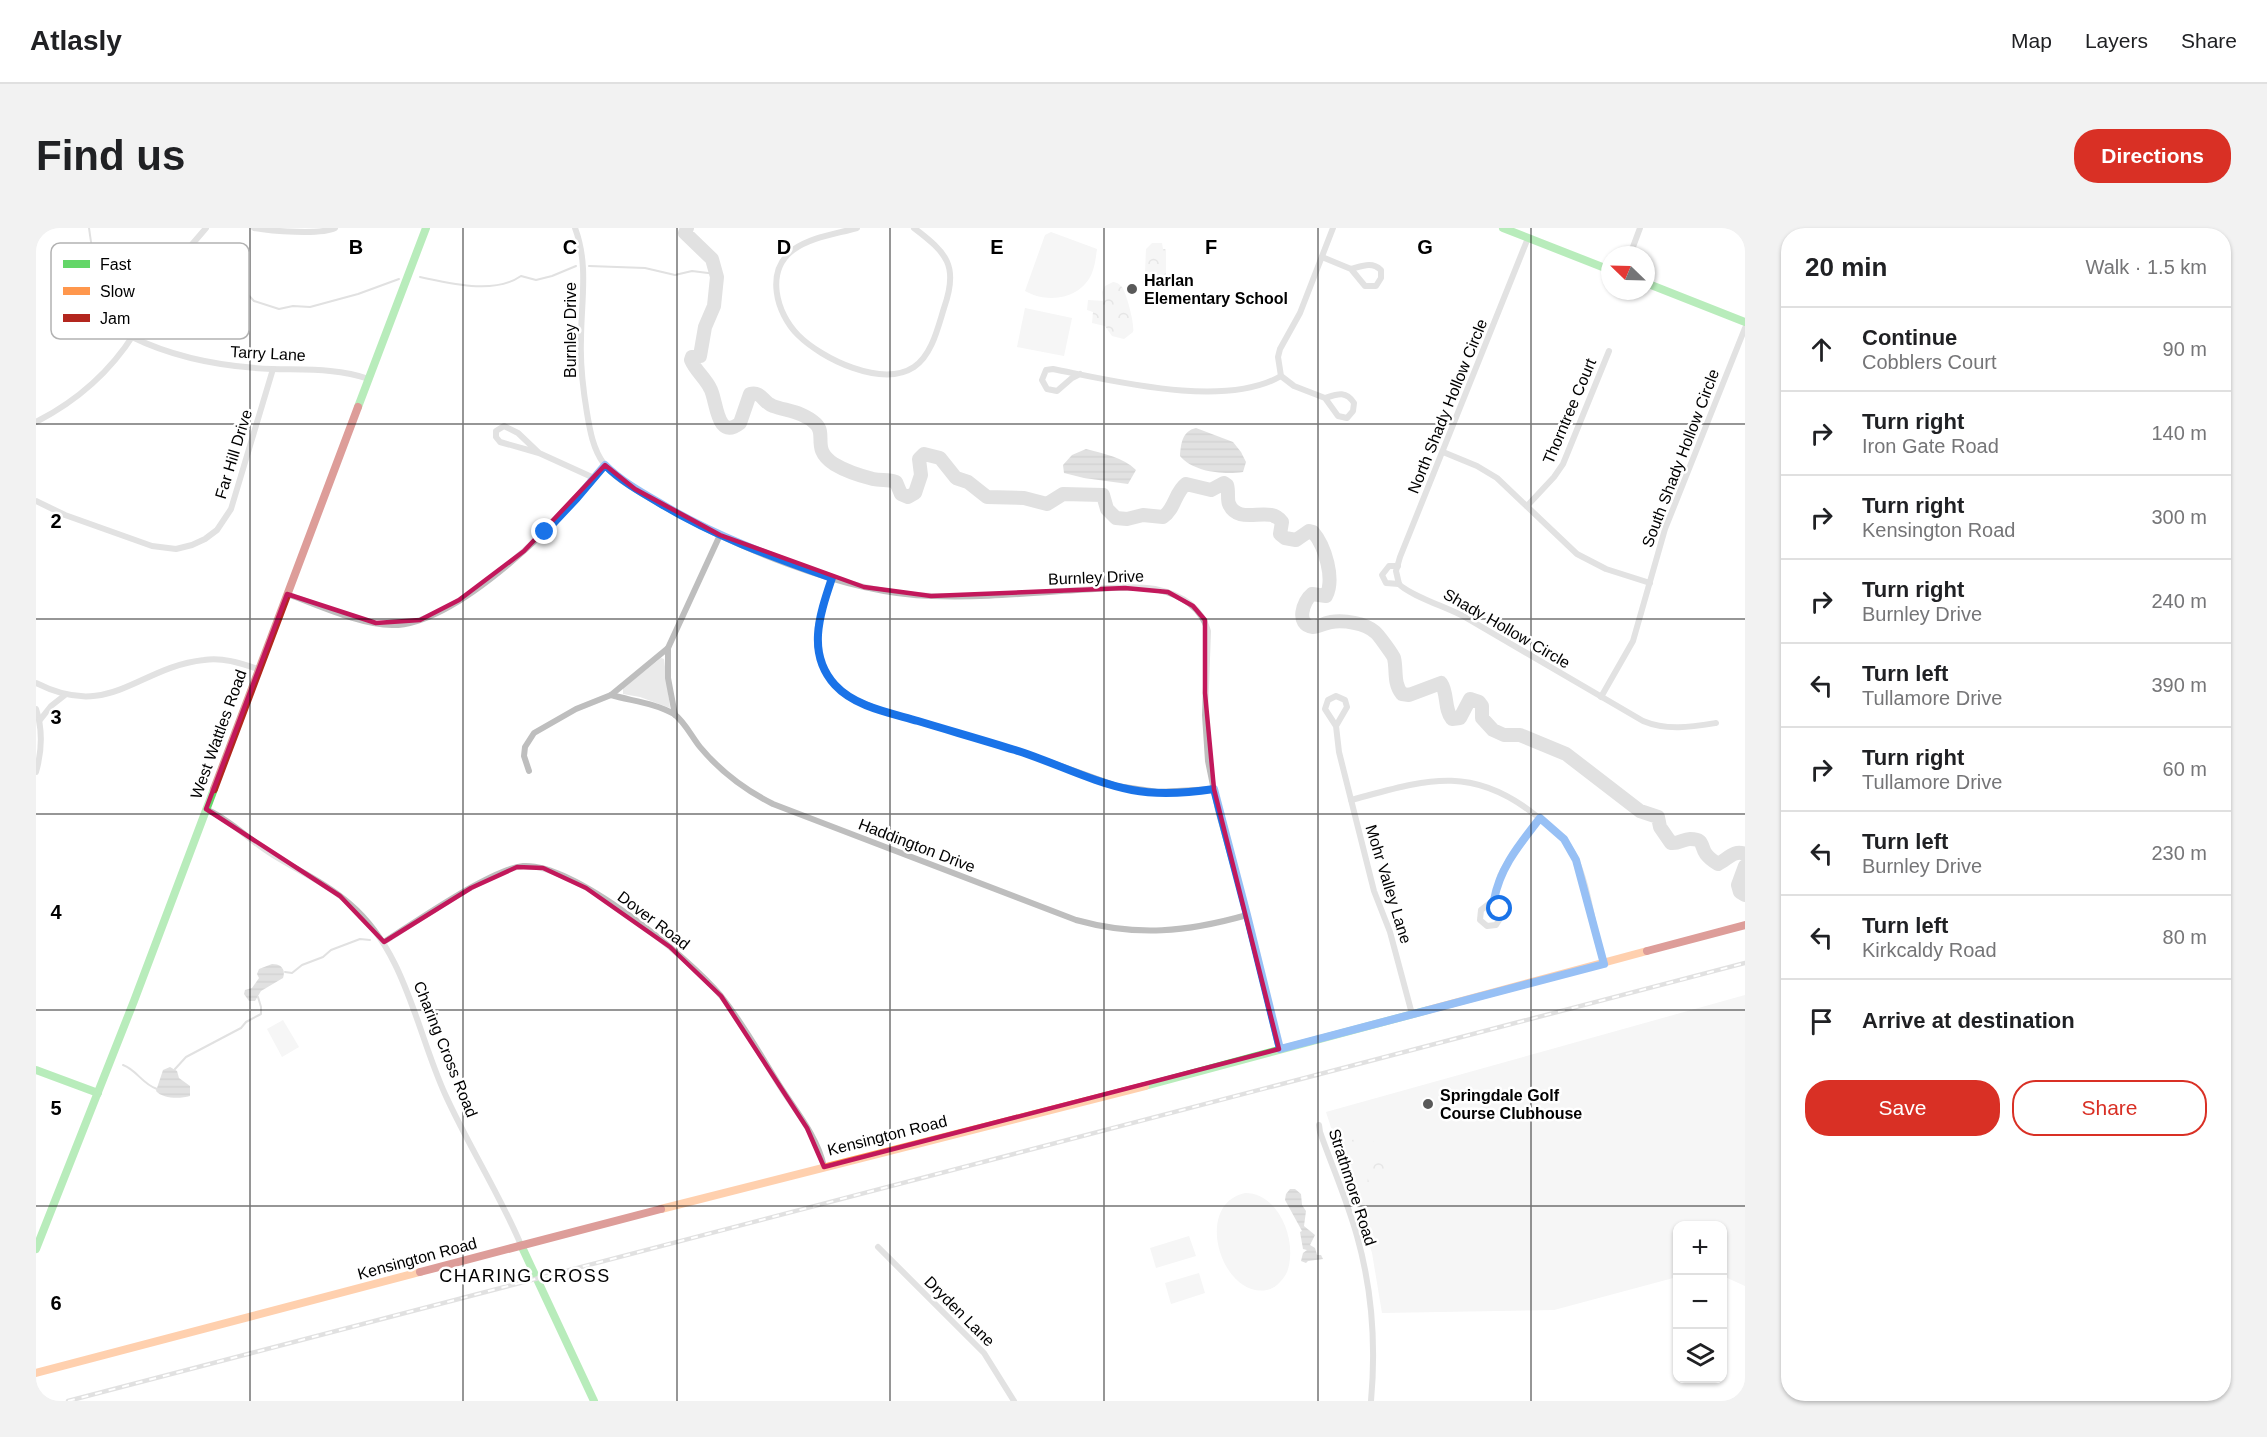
<!DOCTYPE html>
<meta charset="utf-8">
<style>
body{margin:0;font-family:Helvetica,sans-serif;background:#f2f2f2;color:#202124}
.controls{position:absolute;right:18px;bottom:18px;display:grid;overflow:hidden;border-radius:12px;box-shadow:0 2px 4px #0004}
.controls button{width:54px;height:54px;display:grid;place-items:center;padding:0;border:0;border-bottom:2px solid #e0e0e0;background:#fff;color:#202124;font:30px sans-serif}
.compass{position:absolute;left:1565px;top:18px;width:54px;height:54px;border-radius:50%;background:#fff;box-shadow:0 2px 4px #0004;rotate:293deg}
.stop{position:absolute;width:18px;height:18px;margin:-14px;border:4px solid #1a73e8;border-radius:50%;background:#fff}
.stop.end{background:#1a73e8;border-color:#fff;box-shadow:0 2px 6px #0008}
.list{margin:0;padding:0;list-style:none}
h2{display:flex;justify-content:space-between;align-items:center;height:78px;margin:0;padding:0 24px;font-size:26px}
h2 small{font-size:20px;font-weight:400;color:#757577}
.list li{display:grid;grid-template-columns:39px 1fr auto;gap:18px;align-items:center;box-sizing:border-box;height:84px;padding:0 24px;border-top:2px solid #e0e0e0}
.list b{display:block;font-size:22px;white-space:nowrap}
.list p{margin:0;font-size:20px;white-space:nowrap;color:#757577}
.list em{font-size:20px;font-style:normal;color:#757577}
.actions{display:flex;gap:12px;padding:18px 24px}
.actions a{flex:1;padding:14px 0;border:2px solid #d93025;border-radius:24px;text-align:center;font-size:21px;color:#d93025}
.actions .main{background:#d93025;color:#fff}
.icon{flex:none;width:33px;height:33px;fill:none;stroke:currentColor;stroke-width:2;stroke-linecap:round;stroke-linejoin:round}
.map{position:relative;flex:none;width:1709px;height:1173px;overflow:hidden;border-radius:24px}
header{display:flex;align-items:center;gap:36px;box-sizing:border-box;height:84px;padding:0 30px;background:#fff;border-bottom:2px solid #e0e0e0}
header strong{font-size:28px}
nav{display:flex;gap:33px;margin-inline-start:auto;font-size:21px}
.intro{display:flex;align-items:center;justify-content:space-between;box-sizing:border-box;height:144px;padding:0 36px}
h1{margin:0;font-size:42px}
.button{padding:15px 27px;border-radius:24px;background:#d93025;color:#fff;font-size:21px;font-weight:700}
main{display:flex;gap:36px;padding:0 36px}
aside{flex:1;background:#fff;border-radius:24px;box-shadow:0 2px 4px #0004}
.map>svg:first-child{display:block}
.grass{fill:#eaeaea}
.forest{fill:url(#forest-crowns)}
.water{fill:url(#water-rules)}
.lines{fill:none;stroke-linecap:round;stroke-linejoin:round}
.stream{stroke:#bcbcbc;stroke-width:2}
.river{stroke:#bcbcbc;stroke-width:14}
.street{stroke:#bebebe;stroke-width:6}
.fast{stroke:#63d668;stroke-width:8}
.slow{stroke:#ff974d;stroke-width:8}
.jam{stroke:#b3261e;stroke-width:8}
.rail-casing{stroke:#bdbdbd;stroke-width:4.5}
.rail{stroke:#fff;stroke-width:2;stroke-dasharray:7;stroke-linecap:butt}
.route{stroke:#1a73e8;stroke-width:8}
.marked{fill:none;stroke:#c2185b;stroke-width:4.5;stroke-linejoin:round}
.grid{fill:none;stroke:#000;stroke-width:1.5;stroke-opacity:0.55}
.poi-dot{fill:#595959;stroke:#fff;stroke-width:2}
.labels{text-anchor:middle;stroke-width:5;stroke-linejoin:round;paint-order:stroke}
.poi-label{font-size:16px;font-weight:bold;fill:#000;stroke:#fff;text-anchor:start}
.street-label{font-size:16px;fill:#000;stroke:#fff}
.neighbourhood-label{font-size:18px;letter-spacing:1.5px;fill:#000;stroke:#fff}
.key{fill:#fff;stroke:#b2b2b2;stroke-width:1.5}
.key-label{font-size:16px;fill:#000}
.grid-label{font-size:20px;text-anchor:middle;font-weight:bold;fill:#000;stroke:#fff;stroke-width:5;stroke-linejoin:round;paint-order:stroke}
</style>
<header>
<strong>Atlasly</strong>
<nav><a>Map</a><a>Layers</a><a>Share</a></nav>
</header>
<div class="intro"><h1>Find us</h1><a class="button">Directions</a></div>
<main>
<div class="map">
<svg width="1709" height="1173" viewBox="0 0 1709 1173">
<defs>
<pattern id="forest-crowns" width="20" height="18" patternUnits="userSpaceOnUse" patternTransform="scale(1.5)"><rect width="20" height="18" fill="#eaeaea"/><path d="M2 6a3 3 0 1 1 6 0M12 15a3 3 0 1 1 6 0" fill="none" stroke="#c7c7c7"/></pattern>
<pattern id="water-rules" width="6" height="5" patternUnits="userSpaceOnUse" patternTransform="scale(1.5)"><rect width="6" height="5" fill="#bcbcbc"/><path d="M0 2.5h6" fill="none" stroke="#a0a0a0"/></pattern>
</defs>
<rect width="100%" height="100%" fill="#fff"/>
<g class="grass">
<path d="M 1015,4 L 1061,21 C 1060,28 1059,38 1056,45 C 1045,71 1012,76 989,63 L 1009,7 Z"/>
<polygon points="989,80 1036,90 1028,128 981,119"/>
<polygon points="625,430 628,431 634,480 604,469 587,466 587,460"/>
<polygon points="1709,767 1709,1058 1687,1048 1686,998 1642,998 1641,1049 1518,1082 1346,1085 1336,1025 1290,884"/>
<polygon points="247,792 263,819 246,829 231,801"/>
<path d="M 1209,965 C 1244,965 1262,1015 1251,1044 C 1247,1052 1240,1060 1231,1062 C 1186,1071 1156,977 1209,965 Z"/>
<polygon points="1153,1008 1160,1028 1120,1040 1114,1020"/>
<polygon points="1163,1045 1169,1065 1135,1076 1129,1055"/>
</g>
<g class="forest">
<polygon points="1116,15 1126,15 1127,21 1130,21 1130,50 1114,50 1109,45 1110,21"/>
<path d="M 1077,54 C 1082,55 1082,55 1086,59 C 1090,64 1099,97 1097,104 L 1088,111 L 1076,108 L 1069,98 L 1056,95 L 1057,84 L 1051,82 L 1052,72 L 1067,73 L 1066,64 L 1069,58 Z"/>
<polygon points="1322,911 1326,919 1320,926 1319,931 1324,935 1327,935 1337,942 1332,914 1336,913 1340,915 1345,932 1349,934 1361,932 1367,938 1363,945 1349,947 1349,958 1338,963 1334,962 1331,957 1332,949 1328,944 1323,947 1320,944 1319,937 1313,937 1308,930 1316,912"/>
</g>
<g class="water">
<path d="M 1160,200 L 1197,214 L 1205,224 L 1210,234 L 1207,244 C 1188,247 1157,244 1144,228 C 1145,216 1146,203 1160,200 Z"/>
<path d="M 1050,221 C 1068,226 1087,229 1100,242 L 1092,256 L 1048,250 L 1028,245 L 1027,237 L 1036,227 Z"/>
<path d="M 236,736 C 245,736 250,741 247,750 L 225,763 L 219,773 L 213,773 L 208,766 L 209,762 L 216,760 L 223,750 L 221,746 L 223,741 Z"/>
<path d="M 134,839 L 141,843 L 143,850 L 154,858 L 154,868 C 144,871 127,871 120,863 L 127,842 Z"/>
<polygon points="1254,961 1259,961 1265,966 1266,977 1270,983 1268,998 1279,1007 1274,1017 1279,1020 1281,1027 1285,1027 1287,1031 1272,1033 1270,1035 1265,1033 1267,1025 1271,1022 1267,1021 1264,1004 1266,1003 1249,972 1250,966"/>
</g>
<g class="lines">
<g class="stream">
<path d="M 53,0 C 57,26 57,49 84,60 C 93,64 101,67 111,64"/>
<polyline points="553,38 609,40 639,47 656,43 680,46"/>
<path d="M 384,49 C 413,55 458,67 485,48 L 500,52 L 516,48 L 540,38"/>
<polyline points="132,62 154,60 164,51 172,53 186,50 203,57 218,73 243,81 257,78 274,79 322,66 363,51"/>
<polyline points="249,744 256,745 266,737 287,729 295,722 324,711 334,712"/>
<path d="M 87,837 C 101,842 106,856 121,861"/>
<polyline points="139,841 150,829 205,800 210,794 225,786 225,779 222,769"/>
</g>
<g class="river">
<path d="M 651,0 L 649,5 L 676,31 L 681,49 L 678,78 L 669,99 L 664,128 L 656,129 L 655,132 C 659,142 669,150 674,160 C 681,171 680,214 704,195 L 714,166 C 726,163 727,175 737,178 C 751,183 768,184 780,196 C 791,207 775,221 798,236 C 808,242 825,248 837,251 C 845,253 852,251 860,254 L 865,266 L 872,269 L 879,265 L 885,247 L 883,231 L 888,226 L 904,230 L 920,250 L 932,254 L 951,269 L 988,270 L 1011,276 L 1027,266 L 1067,267 L 1071,281 L 1080,290 L 1091,291 L 1107,287 L 1127,289 C 1139,281 1139,264 1150,256 L 1175,262 L 1188,255 L 1191,257 C 1193,263 1191,271 1193,276 C 1203,299 1234,276 1246,294 L 1244,306 L 1249,310 L 1260,312 L 1273,303 L 1277,304 C 1289,318 1299,351 1290,368 L 1276,366 C 1267,373 1259,397 1277,399 C 1282,399 1289,395 1295,394 C 1308,392 1329,395 1339,404 C 1342,406 1357,427 1358,430 C 1361,442 1357,455 1366,466 L 1373,467 L 1405,455 C 1412,465 1408,481 1416,491 L 1424,490 L 1434,471 L 1443,474 L 1446,478 L 1446,490 L 1457,502 L 1468,507 L 1484,507 L 1530,526 L 1604,583 L 1622,589 L 1624,599 L 1635,615 C 1643,616 1647,611 1654,611 C 1669,611 1664,618 1670,626 C 1673,630 1677,633 1682,636 C 1691,632 1698,621 1709,626"/>
<polyline points="1709,638 1702,657 1704,664 1709,667"/>
</g>
<g class="street">
<path d="M 218,0 C 234,3 285,7 299,0"/>
<path d="M 539,0 C 553,37 545,74 545,112 C 544,136 547,161 551,185 C 554,203 557,221 568,236 C 579,251 599,261 615,271 C 691,316 808,366 896,368 C 945,370 993,365 1041,362 C 1067,361 1094,357 1119,361 C 1143,366 1165,378 1172,403 L 1169,487 L 1172,533 L 1182,582 L 1211,687 L 1243,821"/>
<path d="M 821,0 C 800,6 775,9 757,22 C 729,43 740,85 762,107 C 786,131 846,160 878,139 C 896,127 902,99 908,80 C 923,38 911,25 878,0"/>
<polyline points="1594,27 1604,0"/>
<path d="M 1286,29 L 1315,41 L 1329,58 L 1340,58 L 1345,50 L 1345,42 C 1336,33 1326,38 1315,41"/>
<path d="M 96,109 C 139,130 189,139 236,141 C 270,142 301,140 333,151"/>
<path d="M 1044,146 L 1036,150 L 1021,163 L 1011,161 L 1006,152 L 1010,142 L 1017,141 C 1078,153 1189,181 1245,148"/>
<path d="M 1289,170 C 1301,166 1310,162 1318,175 L 1317,183 L 1311,190 L 1302,188 L 1289,170 L 1258,158 L 1245,148 L 1242,129 L 1244,121 L 1264,85 L 1297,0"/>
<path d="M 0,194 C 39,174 74,144 98,106 C 109,89 116,71 127,54 C 139,34 155,18 170,0"/>
<polyline points="1407,224 1441,238 1461,250 1541,326 1570,341 1614,355"/>
<polyline points="503,225 482,205 468,198 460,203 460,209 464,214 503,225 558,250"/>
<polyline points="0,273 29,287 116,318 140,321 156,317 169,311 181,302 195,281 237,141"/>
<polyline points="1491,278 1518,249 1527,236 1573,123"/>
<polyline points="1362,338 1353,338 1346,347 1350,355 1363,356"/>
<polyline points="796,349 782,397 781,417 786,436 791,446 799,457 817,471 844,482 980,522 1081,558 1122,564 1178,561"/>
<polyline points="1363,356 1360,343 1364,329 1492,10"/>
<path d="M 1363,356 C 1371,366 1412,380 1427,388 L 1607,493 C 1631,503 1655,499 1680,495"/>
<path d="M 251,366 C 282,377 324,397 356,397 C 421,398 531,287 569,237"/>
<path d="M 0,455 C 74,493 102,439 168,432 C 186,429 204,435 222,441"/>
<path d="M 575,467 C 596,473 619,475 638,486 C 648,493 656,509 664,519 C 684,543 709,562 737,576 L 1040,692 C 1101,709 1151,704 1211,687"/>
<polyline points="1565,469 1597,413 1629,301 1709,100"/>
<path d="M 0,481 C 7,502 6,523 0,544"/>
<polyline points="639,487 632,450 632,420 684,307"/>
<polyline points="4,492 15,478 29,467"/>
<polyline points="1300,498 1289,481 1292,472 1300,468 1309,472 1311,479 1300,498 1303,524 1338,663 1354,704 1376,786"/>
<polyline points="493,543 488,528 489,519 498,505 540,481 575,467 632,420"/>
<path d="M 1315,572 C 1387,553 1433,535 1498,586 C 1514,598 1530,610 1539,629 C 1554,662 1556,701 1568,736"/>
<path d="M 170,581 C 195,592 214,613 237,627 C 263,643 291,656 314,676 C 370,724 380,802 409,866 C 432,917 463,965 485,1017"/>
<polyline points="1458,672 1465,689 1460,697 1451,698 1444,692 1445,682 1458,672 1464,648 1471,635 1504,590"/>
<path d="M 348,714 C 378,695 455,641 487,638 C 539,635 652,729 685,768 C 709,798 727,832 747,863 C 763,887 782,911 788,939"/>
<path d="M 1283,897 L 1284,904 C 1296,938 1311,972 1321,1008 C 1336,1061 1340,1118 1335,1173"/>
<polyline points="842,1019 948,1125 978,1173"/>
</g>
<g class="fast">
<polyline points="1467,0 1574,42"/>
<polyline points="1610,55 1709,94"/>
<polyline points="322,179 390,0"/>
<polyline points="0,842 62,865"/>
<polyline points="1109,858 1392,782"/>
<polyline points="485,1017 558,1173"/>
<polyline points="0,1021 98,773 178,561"/>
</g>
<g class="slow">
<polyline points="1392,782 1611,723"/>
<polyline points="625,981 1109,858"/>
<polyline points="0,1145 384,1044"/>
</g>
<g class="jam">
<polyline points="178,561 322,179"/>
<polyline points="1611,723 1709,697"/>
<polyline points="384,1044 625,981"/>
</g>
<g class="rail-casing">
<polyline id="rail" points="32,1173 1709,735"/>
</g>
<use href="#rail" class="rail"/>
</g>
<g class="lines">
<path class="route" d="M 509,304 L 541,270 L 569,237 C 584,252 603,263 622,274 C 676,307 736,329 796,350 C 784,386 770,425 799,457 C 819,479 855,485 882,493 C 915,503 947,512 979,522 C 1018,534 1055,554 1096,562 C 1122,567 1151,565 1178,561 L 1211,687 L 1244,821 L 1568,736 L 1540,632 L 1528,611 L 1504,590 C 1484,616 1464,639 1458,672 L 1464,681"/>
</g>
<path d="M0 0H1709V1173H0ZM 569,237 L 599,261 L 684,307 L 828,359 L 895,368 L 1089,360 L 1132,364 L 1157,378 L 1169,392 L 1169,465 L 1178,561 L 1243,821 L 788,939 L 771,900 L 685,768 L 634,719 L 550,660 L 507,640 L 481,639 L 435,660 L 348,714 L 304,668 L 170,581 L 251,366 L 340,395 L 384,392 L 423,372 L 488,323 Z" fill="#fff" fill-opacity=".55" fill-rule="evenodd"/>
<path class="marked" d="M 569,237 L 599,261 L 684,307 L 828,359 L 895,368 L 1089,360 L 1132,364 L 1157,378 L 1169,392 L 1169,465 L 1178,561 L 1243,821 L 788,939 L 771,900 L 685,768 L 634,719 L 550,660 L 507,640 L 481,639 L 435,660 L 348,714 L 304,668 L 170,581 L 251,366 L 340,395 L 384,392 L 423,372 L 488,323 Z"/>
<path class="grid" d="M 214,0 L 214,1173M 427,0 L 427,1173M 641,0 L 641,1173M 854,0 L 854,1173M 1068,0 L 1068,1173M 1282,0 L 1282,1173M 1495,0 L 1495,1173M 0,196 L 1709,196M 0,391 L 1709,391M 0,586 L 1709,586M 0,782 L 1709,782M 0,978 L 1709,978"/>
<g class="poi-dot">
<circle cx="1096" cy="61" r="6"/>
<circle cx="1392" cy="876" r="6"/>
</g>
<g class="labels">
<g class="poi-label">
<text x="1108" y="58">Harlan<tspan x="1108" dy="18">Elementary School</tspan></text>
<text x="1404" y="873">Springdale Golf<tspan x="1404" dy="18">Course Clubhouse</tspan></text>
</g>
<g class="street-label">
<text transform="translate(534 102) rotate(-90)" y="6">Burnley Drive</text>
<text transform="translate(232 125) rotate(3)" y="6">Tarry Lane</text>
<text transform="translate(1411 178) rotate(-68)" y="6">North Shady Hollow Circle</text>
<text transform="translate(1533 183) rotate(-67)" y="6">Thorntree Court</text>
<text transform="translate(197 226) rotate(-73)" y="6">Far Hill Drive</text>
<text transform="translate(1644 230) rotate(-69)" y="6">South Shady Hollow Circle</text>
<text transform="translate(1060 349) rotate(-2)" y="6">Burnley Drive</text>
<text transform="translate(1471 400) rotate(30)" y="6">Shady Hollow Circle</text>
<text transform="translate(182 506) rotate(-70)" y="6">West Wattles Road</text>
<text transform="translate(881 617) rotate(21)" y="6">Haddington Drive</text>
<text transform="translate(1353 656) rotate(73)" y="6">Mohr Valley Lane</text>
<text transform="translate(618 692) rotate(37)" y="6">Dover Road</text>
<text transform="translate(410 821) rotate(68)" y="6">Charing Cross Road</text>
<text transform="translate(851 907) rotate(-14)" y="6">Kensington Road</text>
<text transform="translate(1317 959) rotate(72)" y="6">Strathmore Road</text>
<text transform="translate(381 1030) rotate(-15)" y="6">Kensington Road</text>
<text transform="translate(924 1083) rotate(45)" y="6">Dryden Lane</text>
</g>
<g class="neighbourhood-label">
<text x="489" y="1054">CHARING CROSS</text>
</g>
</g>
<rect x="15" y="15" width="198" height="96" rx="9" class="key"/>
<rect x="27" y="32" width="27" height="8" fill="#63d668"/>
<rect x="27" y="59" width="27" height="8" fill="#ff974d"/>
<rect x="27" y="86" width="27" height="8" fill="#b3261e"/>
<g class="key-label">
<text x="64" y="42">Fast</text>
<text x="64" y="69">Slow</text>
<text x="64" y="96">Jam</text>
</g>
<g class="grid-label">
<text x="320" y="26">B</text>
<text x="534" y="26">C</text>
<text x="748" y="26">D</text>
<text x="961" y="26">E</text>
<text x="1175" y="26">F</text>
<text x="1389" y="26">G</text>
<text x="20" y="300">2</text>
<text x="20" y="496">3</text>
<text x="20" y="691">4</text>
<text x="20" y="887">5</text>
<text x="20" y="1082">6</text>
</g>
</svg>
<div class="controls">
<button>+</button>
<button>−</button>
<button><svg class="icon" aria-label="layers" viewBox="0 0 24 24"><path d="M12 4l9 5-9 5-9-5zM3 14l9 5 9-5"/></svg></button>
</div>
<svg class="compass" viewBox="-18 -18 36 36"><path d="M0-13l5 13h-10z" fill="#e53935"/><path d="M0 13l5-13h-10z" fill="#757577"/></svg>
<div class="stop" style="left:1464px;top:681px"></div>
<div class="stop end" style="left:509px;top:304px"></div>
</div>
<aside>
<h2>20 min<small>Walk · 1.5 km</small></h2>
<ul class="list">
<li><svg class="icon" aria-label="ahead" viewBox="0 0 24 24"><path d="M12 20V5M6 11l6-6 6 6"/></svg><div><b>Continue</b><p>Cobblers Court</p></div><em>90 m</em></li>
<li><svg class="icon" aria-label="right" viewBox="0 0 24 24"><path d="M7 20v-9h11M14 6l5 5-5 5"/></svg><div><b>Turn right</b><p>Iron Gate Road</p></div><em>140 m</em></li>
<li><svg class="icon" aria-label="right" viewBox="0 0 24 24"><path d="M7 20v-9h11M14 6l5 5-5 5"/></svg><div><b>Turn right</b><p>Kensington Road</p></div><em>300 m</em></li>
<li><svg class="icon" aria-label="right" viewBox="0 0 24 24"><path d="M7 20v-9h11M14 6l5 5-5 5"/></svg><div><b>Turn right</b><p>Burnley Drive</p></div><em>240 m</em></li>
<li><svg class="icon" aria-label="left" viewBox="0 0 24 24"><path d="M17 20v-9H6M10 6l-5 5 5 5"/></svg><div><b>Turn left</b><p>Tullamore Drive</p></div><em>390 m</em></li>
<li><svg class="icon" aria-label="right" viewBox="0 0 24 24"><path d="M7 20v-9h11M14 6l5 5-5 5"/></svg><div><b>Turn right</b><p>Tullamore Drive</p></div><em>60 m</em></li>
<li><svg class="icon" aria-label="left" viewBox="0 0 24 24"><path d="M17 20v-9H6M10 6l-5 5 5 5"/></svg><div><b>Turn left</b><p>Burnley Drive</p></div><em>230 m</em></li>
<li><svg class="icon" aria-label="left" viewBox="0 0 24 24"><path d="M17 20v-9H6M10 6l-5 5 5 5"/></svg><div><b>Turn left</b><p>Kirkcaldy Road</p></div><em>80 m</em></li>
<li><svg class="icon" aria-label="arrive" viewBox="0 0 24 24"><path d="M6 21V4h12l-3 4 3 4H6"/></svg><div><b>Arrive at destination</b></div></li>
</ul>
<div class="actions"><a class="main">Save</a><a>Share</a></div>
</aside>
</main>
